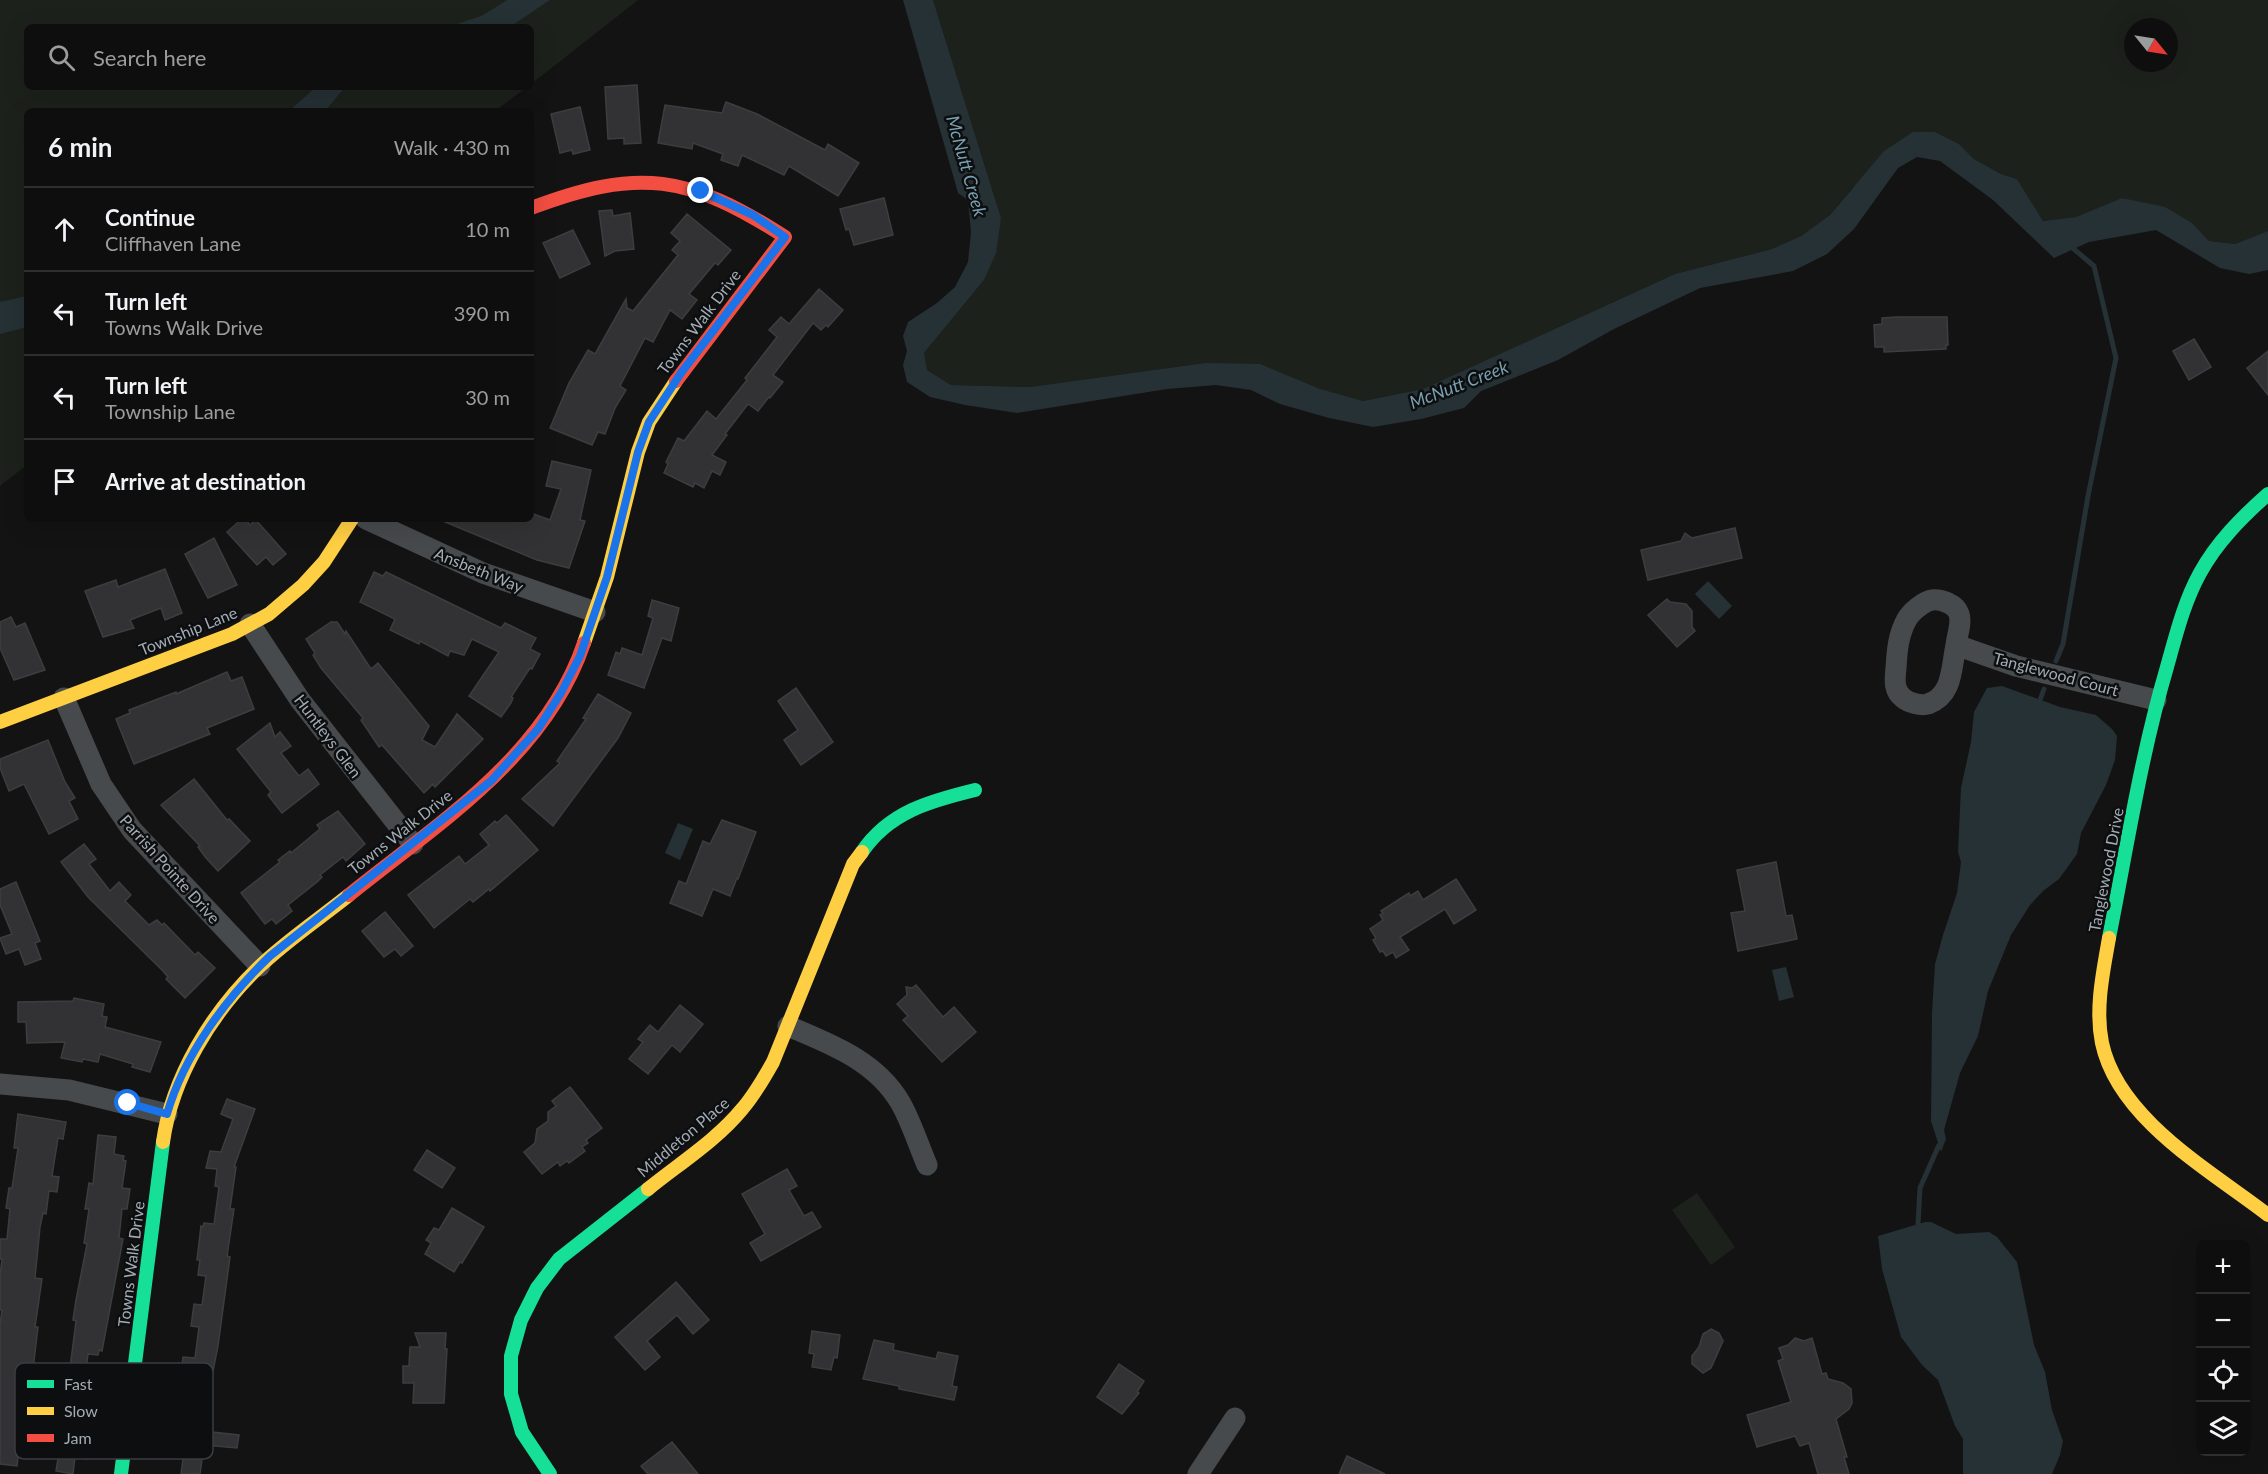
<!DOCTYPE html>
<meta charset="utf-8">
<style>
body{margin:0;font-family:Lato,sans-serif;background:#171717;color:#f1f3f6}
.controls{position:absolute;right:18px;bottom:18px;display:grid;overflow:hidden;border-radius:9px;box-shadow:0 6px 24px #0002}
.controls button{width:54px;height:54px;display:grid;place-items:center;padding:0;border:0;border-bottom:2px solid #2e2e2e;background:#0e0e0e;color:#f1f3f6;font:30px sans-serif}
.compass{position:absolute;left:2124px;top:18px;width:54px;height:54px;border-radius:50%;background:#0e0e0e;box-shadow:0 6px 24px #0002;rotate:120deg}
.stop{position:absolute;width:18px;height:18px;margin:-14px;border:4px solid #1a73e8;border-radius:50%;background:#fff}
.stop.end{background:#1a73e8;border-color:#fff;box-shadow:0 2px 6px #0008}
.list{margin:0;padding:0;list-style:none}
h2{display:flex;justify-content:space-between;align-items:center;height:78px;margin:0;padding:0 24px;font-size:26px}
h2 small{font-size:20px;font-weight:400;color:#9b9c9e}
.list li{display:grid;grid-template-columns:39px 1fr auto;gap:18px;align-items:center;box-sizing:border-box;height:84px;padding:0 24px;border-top:2px solid #2e2e2e}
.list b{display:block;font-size:22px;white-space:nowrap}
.list p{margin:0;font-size:20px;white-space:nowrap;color:#9b9c9e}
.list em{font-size:20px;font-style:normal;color:#9b9c9e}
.icon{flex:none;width:33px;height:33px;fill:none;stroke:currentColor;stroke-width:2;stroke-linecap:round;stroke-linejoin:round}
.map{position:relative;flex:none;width:2268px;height:1474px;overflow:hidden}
.search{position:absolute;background:#0e0e0e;box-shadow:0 6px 24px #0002;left:24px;top:24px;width:510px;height:66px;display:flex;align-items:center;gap:15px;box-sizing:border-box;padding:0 21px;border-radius:9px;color:#9b9c9e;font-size:22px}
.panel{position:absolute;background:#0e0e0e;box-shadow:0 6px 24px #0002;left:24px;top:108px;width:510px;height:414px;border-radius:9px}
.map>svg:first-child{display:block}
.green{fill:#1c221b;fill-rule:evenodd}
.water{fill:#263135}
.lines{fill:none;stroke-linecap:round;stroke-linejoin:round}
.stream{stroke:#263135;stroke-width:5}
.building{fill:#323234;stroke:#3b3e3f;stroke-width:1.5}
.street{stroke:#474a4c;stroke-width:21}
.fast{stroke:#16e098;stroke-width:14}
.slow{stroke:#ffcf43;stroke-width:14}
.jam{stroke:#f24e42;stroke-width:14}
.route{stroke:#1a73e8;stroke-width:8}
.labels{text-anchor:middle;stroke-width:5;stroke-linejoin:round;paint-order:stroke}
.street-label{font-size:16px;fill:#a3acb5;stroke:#0d0e0f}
.water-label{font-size:18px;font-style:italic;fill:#79a0b1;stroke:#0d0e0f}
.key{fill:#0d0e0f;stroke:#3a3d41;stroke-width:1.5}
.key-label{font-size:16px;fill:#a3acb5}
</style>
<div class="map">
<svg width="2268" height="1474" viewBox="0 0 2268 1474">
<rect width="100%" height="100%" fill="#131313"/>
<g class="green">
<polygon points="0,0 507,0 481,16 452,27 27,27 27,87 527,87 495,111 27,111 27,465 0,486"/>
<polygon points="550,0 638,0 531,84 531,27 510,27"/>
<path d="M 933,0 L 2268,0 L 2268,231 L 2235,244 L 2209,241 L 2192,223 L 2123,198 L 2076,217 L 2043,221 L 2017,179 L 2001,174 L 1974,159 L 1959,144 L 1935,132 L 1853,187 L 1830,215 L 1801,236 L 1772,249 L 1675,274 L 1423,389 L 1363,401 L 1205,363 L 1030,387 L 951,385 L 927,370 L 924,353 L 984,280 L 1001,218 ZM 2133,27 L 2169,27 L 2169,63 L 2133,63 Z"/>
<polygon points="1697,1193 1735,1247 1711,1265 1672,1210"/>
</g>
<g class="water">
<polygon points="507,0 550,0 510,27 448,27 481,16"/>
<polygon points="903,0 933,0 1001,218 996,253 984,280 924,353 927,370 951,385 1030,387 1205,363 1260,364 1320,389 1363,401 1423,389 1675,274 1772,249 1801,236 1830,215 1884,151 1913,132 1935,132 1959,144 1974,159 2001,174 2017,179 2043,221 2076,217 2122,198 2165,207 2192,223 2209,241 2235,244 2268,231 2268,270 2249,274 2220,268 2156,230 2089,242 2054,258 1993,200 1940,161 1917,157 1898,168 1854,229 1827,254 1793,271 1700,288 1614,329 1558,360 1481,391 1464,408 1421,419 1373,427 1329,418 1280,404 1251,390 1216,385 1167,389 1017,413 965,405 930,397 907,382 903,365 907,351 903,336 908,322 937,303 955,287 968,262 971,232 968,200 958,193"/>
<polygon points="316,87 345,87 325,111 289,111"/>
<polygon points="27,296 27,327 0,334 0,302"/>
<polygon points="1708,581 1732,606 1719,619 1695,594"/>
<polygon points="2002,686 2060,707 2096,715 2112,729 2117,736 2115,760 2106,785 2081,833 2077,854 2059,879 2043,891 2030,905 2011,935 1988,991 1978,1036 1960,1073 1944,1130 1946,1139 1941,1152 1931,1121 1932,1013 1935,964 1943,935 1957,893 1961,862 1958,852 1961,788 1971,742 1974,712 1987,688"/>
<polygon points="678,823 693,829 680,860 665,853"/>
<polygon points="1786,967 1794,997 1779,1001 1772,970"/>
<polygon points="1925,1222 1931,1222 1956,1234 1989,1232 1997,1237 2017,1262 2034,1345 2045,1372 2052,1410 2063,1441 2060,1455 2052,1474 1963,1474 1963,1439 1955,1426 1938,1380 1922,1365 1901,1337 1882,1269 1878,1236"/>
</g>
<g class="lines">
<g class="stream">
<polyline points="2056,661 2063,644 2088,496 2116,358 2094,266 2069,245"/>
<polyline points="2040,700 2044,689"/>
<polyline points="1918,1224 1920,1188 1939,1145"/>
</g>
</g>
<g class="building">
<polygon points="637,85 641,143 624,144 624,138 608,139 605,87"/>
<polygon points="726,102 757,114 825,150 828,144 859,163 838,196 789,166 784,175 742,155 738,166 721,160 723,154 693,143 692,149 658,143 665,105 722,113"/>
<polygon points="580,107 590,150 573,154 572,150 560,153 551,114"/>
<polygon points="884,198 893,235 854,245 849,229 846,230 840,209"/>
<polygon points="612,210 613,216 630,213 634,249 615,251 605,256 599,211"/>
<polygon points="687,214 731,250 718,265 715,263 689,294 697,300 682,319 670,310 653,342 645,338 620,386 626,390 615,408 605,434 598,432 592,445 550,428 569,383 588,350 595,354 626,299 627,308 633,311 678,255 672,250 680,241 671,233"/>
<polygon points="573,230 590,264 560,278 543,243"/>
<polygon points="819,289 843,310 828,327 826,325 821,330 813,323 773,375 783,382 770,398 769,397 758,411 748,404 725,434 727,435 712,455 726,462 720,475 712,471 704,488 695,483 693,487 664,473 668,464 666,462 678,438 684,441 707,411 716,419 747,380 745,378 777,337 769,330 781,317 789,324"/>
<polygon points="1897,317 1947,317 1948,345 1946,345 1946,349 1884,352 1884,347 1875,347 1874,325 1882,324 1882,318"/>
<polygon points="2194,339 2211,367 2189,380 2173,351"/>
<polygon points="2268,351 2268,395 2247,368"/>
<polygon points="552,461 591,470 580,520 585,521 569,568 537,560 438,519 531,519 531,513 550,520 561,489 546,486"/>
<polygon points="242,519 245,519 250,525 256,520 286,554 273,565 266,557 257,565 227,532"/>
<polygon points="1735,528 1742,558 1648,580 1641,550 1681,541 1685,533 1692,538"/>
<polygon points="214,538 237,585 208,598 185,554"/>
<polygon points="165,569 182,613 165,620 161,608 130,620 134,628 103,637 85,591 116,580 118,587"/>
<polygon points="374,572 383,576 386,572 501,628 505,623 536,638 530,649 540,654 532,669 530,668 511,697 513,698 511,703 501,717 469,696 499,652 472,639 464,655 450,651 448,656 420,641 419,644 390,630 395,619 360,602"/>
<polygon points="1667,599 1670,602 1686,604 1692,611 1692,627 1695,631 1677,647 1648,615"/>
<polygon points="652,600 679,608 671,641 662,638 644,688 608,675 616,652 620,654 622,648 642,655 653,618 648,616"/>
<polygon points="11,617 16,627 25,623 45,670 14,680 0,648 0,622"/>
<polygon points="331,622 337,622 345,634 346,631 371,669 378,663 429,726 422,740 435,747 457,714 483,739 435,787 433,784 424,793 382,745 379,747 361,720 363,718 321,668 313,655 315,653 306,639"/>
<polygon points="227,672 231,681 242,677 254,709 207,728 210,734 134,764 116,719 130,713 129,710 176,692 176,694"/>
<polygon points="796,688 833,742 801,765 784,740 798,730 778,701"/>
<polygon points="598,694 631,713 618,738 553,826 522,799 560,763 557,761 586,719 583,718"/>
<polygon points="270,723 275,737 280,732 291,746 281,753 299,776 308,769 319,784 282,813 268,795 271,792 237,749"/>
<polygon points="48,740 65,782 75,798 69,801 78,819 49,834 24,784 9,791 0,768 0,759"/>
<polygon points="194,779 227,820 229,819 250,841 218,871 206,858 198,847 200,846 161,805"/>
<polygon points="338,811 365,844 346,861 343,857 320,875 322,877 317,882 288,905 292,911 276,924 272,919 265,924 241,893 280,862 278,860 290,851 291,853 320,829 317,825"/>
<polygon points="506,815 538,850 490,891 489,889 473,902 470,899 434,928 408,895 459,856 465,864 489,845 480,834 495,821 497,823"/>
<polygon points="722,820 756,832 738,879 737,878 730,896 713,889 702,916 670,903 679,881 686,884 703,841 710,844"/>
<polygon points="84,844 96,859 89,864 110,891 119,882 131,895 125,901 149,925 157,920 162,925 164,923 195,955 198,952 215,968 185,998 166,979 168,977 163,971 88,897 61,862"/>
<polygon points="1776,862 1786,916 1792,915 1797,939 1738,951 1731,913 1745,911 1737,870"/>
<polygon points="1456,879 1476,910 1454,924 1445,909 1400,937 1409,950 1396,958 1393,952 1386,956 1383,951 1380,952 1373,940 1376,938 1370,929 1383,920 1380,915 1383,913 1381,911 1409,893 1410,896 1418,891 1423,900"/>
<polygon points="16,882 40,941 35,943 41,959 25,965 19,949 6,954 0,938 12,934 0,905 0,889"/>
<polygon points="385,912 413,946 401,956 395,949 384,957 362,931"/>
<polygon points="916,985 943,1017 954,1007 976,1032 942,1062 903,1020 908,1016 897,1004 907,995 906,987 912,988"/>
<polygon points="74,998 104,1004 102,1016 107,1017 105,1027 161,1042 150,1072 132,1067 133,1064 100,1054 98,1062 83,1059 82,1062 61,1058 65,1042 27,1043 26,1022 18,1022 18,1002 73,1001"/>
<polygon points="680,1005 703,1024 680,1052 672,1045 648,1074 629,1059 643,1042 638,1039 650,1025 658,1032"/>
<polygon points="570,1087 602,1128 586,1140 588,1143 582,1147 585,1151 569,1163 567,1161 560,1166 558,1162 542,1174 524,1152 535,1143 537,1129 548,1121 548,1112 556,1106 552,1101"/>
<polygon points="227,1099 255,1109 234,1167 236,1167 230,1209 234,1209 227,1256 230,1257 218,1346 213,1371 211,1371 203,1431 239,1435 237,1448 204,1445 200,1474 181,1474 185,1444 172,1442 173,1432 167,1432 171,1408 189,1410 193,1375 181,1374 183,1357 195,1358 199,1327 191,1326 194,1304 202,1305 206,1276 198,1275 200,1260 197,1260 201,1226 203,1227 204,1223 214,1224 219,1187 215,1186 217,1169 206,1168 210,1151 221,1152 233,1119 221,1114"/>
<polygon points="18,1114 66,1122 63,1139 58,1138 52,1176 59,1177 57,1192 49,1191 46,1214 43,1213 40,1227 35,1278 42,1279 35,1327 38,1327 30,1395 23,1394 17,1430 21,1431 17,1466 0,1464 0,1325 2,1310 0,1310 0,1276 2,1259 0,1259 0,1239 7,1239 10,1209 6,1208 9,1188 12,1188 18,1148 14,1148"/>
<polygon points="98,1135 116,1137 114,1154 124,1156 123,1160 126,1161 122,1188 130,1189 127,1209 122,1209 119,1238 123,1239 102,1351 99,1350 98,1355 88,1354 86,1370 70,1368 76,1321 73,1320 76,1300 87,1244 84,1243 89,1209 85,1209 89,1183 93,1184"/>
<polygon points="427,1150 455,1168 442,1188 414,1170"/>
<polygon points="787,1169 797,1186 789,1190 804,1216 812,1212 821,1227 761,1261 750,1243 765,1234 742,1194"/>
<polygon points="452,1208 484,1227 462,1263 460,1262 454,1272 425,1254 431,1243 426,1240 434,1228 439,1230"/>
<polygon points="676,1282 709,1320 693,1334 677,1315 647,1341 660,1357 645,1370 615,1337"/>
<polygon points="1711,1329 1719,1333 1723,1341 1711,1368 1703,1373 1692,1364 1692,1356 1699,1347 1703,1334"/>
<polygon points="812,1331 840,1335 837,1358 834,1357 831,1370 812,1367 814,1354 809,1353"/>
<polygon points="415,1333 446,1333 445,1349 447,1349 444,1403 413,1403 414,1383 403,1383 403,1366 409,1366 410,1347 420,1347"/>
<polygon points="1795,1338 1804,1341 1812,1338 1822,1374 1826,1373 1828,1379 1843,1383 1851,1389 1852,1403 1849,1409 1836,1419 1847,1457 1844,1457 1849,1474 1818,1474 1809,1443 1800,1446 1795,1436 1757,1447 1747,1415 1791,1402 1778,1361 1783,1359 1779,1348 1788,1345"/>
<polygon points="874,1340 894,1344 893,1350 936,1359 938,1352 958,1356 952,1386 957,1387 954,1400 899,1389 899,1386 863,1379"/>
<polygon points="1119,1364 1144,1381 1137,1392 1139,1393 1122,1414 1097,1397"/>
<polygon points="67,1404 94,1407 88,1459 75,1457 73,1474 56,1471"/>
<polygon points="672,1442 698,1474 648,1474 641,1466"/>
<polygon points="1347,1456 1385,1474 1339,1474"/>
</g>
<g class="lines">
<g class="street">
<polyline points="366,519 483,573 595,612"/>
<polyline points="250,624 300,700 413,844"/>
<path d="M 1956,645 C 1951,669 1953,695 1928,704 C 1921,706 1909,703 1903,698 C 1893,690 1895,679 1896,668 C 1897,651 1898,635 1907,619 C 1911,612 1924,601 1932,600 C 1941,599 1956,604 1959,614 C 1962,622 1957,636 1956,645 L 2016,666 L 2156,700"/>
<polyline points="64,698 101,784 132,830 260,966"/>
<path d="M 788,1026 C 830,1044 875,1060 900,1102 C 911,1121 918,1144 927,1165"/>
<polyline points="0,1084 69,1090 167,1114"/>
<polyline points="1198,1474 1235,1418"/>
</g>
<g class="fast">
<path d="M 862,852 C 889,812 930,801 975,790"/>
<path d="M 2109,938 C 2127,847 2141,755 2167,667 C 2176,635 2184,602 2200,573 C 2217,542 2242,517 2268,494"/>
<polyline points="121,1474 163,1142"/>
<polyline points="550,1474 522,1432 511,1394 511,1356 521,1320 537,1288 559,1259 648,1189"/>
</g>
<g class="slow">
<polyline points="584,643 607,577 638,452 649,422 676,381"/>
<polyline points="0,722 232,634 269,614 303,585 324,562 352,519"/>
<path d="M 2109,938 C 2103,972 2095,1009 2102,1043 C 2118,1119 2211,1171 2268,1215"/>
<path d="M 163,1142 C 172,1077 212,1012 259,967 C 286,941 319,919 349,895"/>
<path d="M 648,1189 C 680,1163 717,1140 743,1108 C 755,1094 764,1078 773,1062 L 853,864 L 862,852"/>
</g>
<g class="jam">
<path d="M 531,208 C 639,167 689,175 785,237 L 676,381"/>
<path d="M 349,895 C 437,824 546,756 584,643"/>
</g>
</g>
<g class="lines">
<path class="route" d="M 128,1103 L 167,1114 C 184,1055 226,998 270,956 L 491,781 L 538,729 L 561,693 L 580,656 L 607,577 L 638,452 L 649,422 L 681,373 L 785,237 L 753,215 L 701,191"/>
</g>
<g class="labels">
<g class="street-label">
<text transform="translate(699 322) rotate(-53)" y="6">Towns Walk Drive</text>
<text transform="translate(479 570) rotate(22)" y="6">Ansbeth Way</text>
<text transform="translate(188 631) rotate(-22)" y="6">Township Lane</text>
<text transform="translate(2056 674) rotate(15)" y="6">Tanglewood Court</text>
<text transform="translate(328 736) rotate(53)" y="6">Huntleys Glen</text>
<text transform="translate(400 832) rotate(-38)" y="6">Towns Walk Drive</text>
<text transform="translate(170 869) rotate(48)" y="6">Parrish Pointe Drive</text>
<text transform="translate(2106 870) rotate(-79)" y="6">Tanglewood Drive</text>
<text transform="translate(683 1137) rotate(-40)" y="6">Middleton Place</text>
<text transform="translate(131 1264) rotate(-83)" y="6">Towns Walk Drive</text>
</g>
<g class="water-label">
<text transform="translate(966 166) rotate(74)" y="6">McNutt Creek</text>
<text transform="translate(1459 385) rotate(-21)" y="6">McNutt Creek</text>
</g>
</g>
<rect x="15" y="1363" width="198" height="96" rx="9" class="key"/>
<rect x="27" y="1380" width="27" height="8" fill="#16e098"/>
<rect x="27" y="1407" width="27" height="8" fill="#ffcf43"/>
<rect x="27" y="1434" width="27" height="8" fill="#f24e42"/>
<g class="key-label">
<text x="64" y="1390">Fast</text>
<text x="64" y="1417">Slow</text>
<text x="64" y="1444">Jam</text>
</g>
</svg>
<div class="controls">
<button>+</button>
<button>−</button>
<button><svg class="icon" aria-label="locate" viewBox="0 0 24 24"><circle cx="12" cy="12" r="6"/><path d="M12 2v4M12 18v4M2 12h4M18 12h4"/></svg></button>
<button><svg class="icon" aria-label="layers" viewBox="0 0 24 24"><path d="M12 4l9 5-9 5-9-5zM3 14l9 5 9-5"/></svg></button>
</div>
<svg class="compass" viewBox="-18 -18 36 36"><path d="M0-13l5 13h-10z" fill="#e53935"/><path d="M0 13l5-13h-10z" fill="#9b9c9e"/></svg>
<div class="stop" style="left:128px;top:1103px"></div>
<div class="stop end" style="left:701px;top:191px"></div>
<div class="search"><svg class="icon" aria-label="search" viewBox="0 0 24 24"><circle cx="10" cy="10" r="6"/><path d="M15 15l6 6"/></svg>Search here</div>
<section class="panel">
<h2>6 min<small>Walk · 430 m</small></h2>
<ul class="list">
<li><svg class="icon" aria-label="ahead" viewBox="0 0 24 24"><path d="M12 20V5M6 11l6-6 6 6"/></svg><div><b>Continue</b><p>Cliffhaven Lane</p></div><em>10 m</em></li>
<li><svg class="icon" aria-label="left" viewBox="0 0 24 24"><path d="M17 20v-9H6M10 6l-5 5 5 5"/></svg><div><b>Turn left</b><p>Towns Walk Drive</p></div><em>390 m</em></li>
<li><svg class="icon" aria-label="left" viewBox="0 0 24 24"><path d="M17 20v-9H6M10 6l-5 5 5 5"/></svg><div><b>Turn left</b><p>Township Lane</p></div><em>30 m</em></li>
<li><svg class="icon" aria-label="arrive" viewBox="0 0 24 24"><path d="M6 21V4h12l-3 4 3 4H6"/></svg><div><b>Arrive at destination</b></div></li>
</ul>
</section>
</div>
